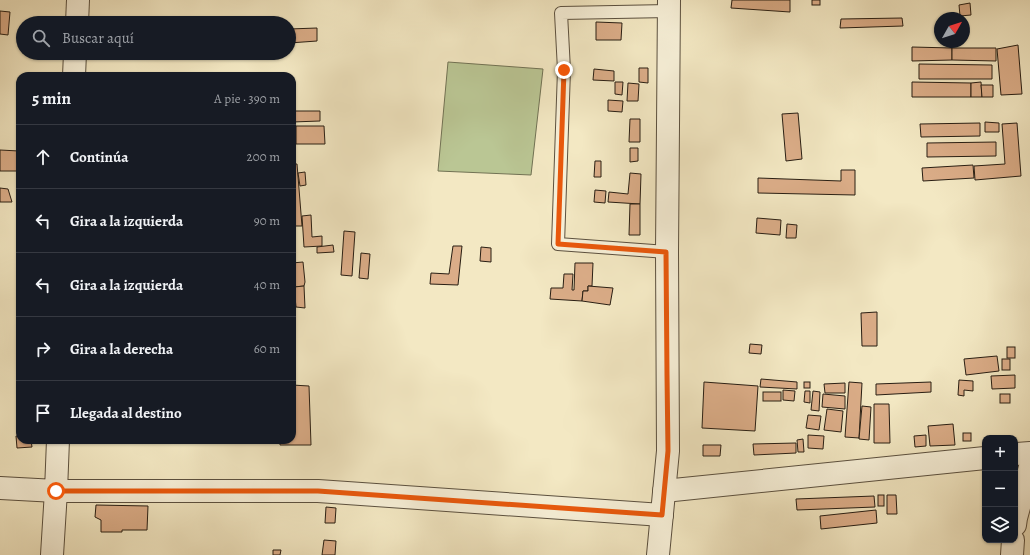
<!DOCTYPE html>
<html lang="es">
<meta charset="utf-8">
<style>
body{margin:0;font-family:Alegreya,serif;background:#242831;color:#f1f3f6}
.controls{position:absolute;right:12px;bottom:12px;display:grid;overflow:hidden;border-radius:8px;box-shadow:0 1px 3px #0004}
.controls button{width:36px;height:36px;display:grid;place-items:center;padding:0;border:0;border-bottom:1px solid #363941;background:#171b24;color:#f1f3f6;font:20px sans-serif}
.compass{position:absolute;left:934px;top:12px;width:36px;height:36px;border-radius:50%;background:#171b24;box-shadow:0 1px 3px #0004;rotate:51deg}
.stop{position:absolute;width:12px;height:12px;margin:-9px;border:3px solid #ea580c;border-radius:50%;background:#fff}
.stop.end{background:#ea580c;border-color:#fff;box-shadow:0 1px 4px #0008}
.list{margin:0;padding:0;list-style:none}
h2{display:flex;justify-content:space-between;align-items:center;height:52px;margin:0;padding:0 16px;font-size:17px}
h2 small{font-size:13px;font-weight:400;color:#9ea1a6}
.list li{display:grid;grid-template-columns:26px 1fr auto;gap:12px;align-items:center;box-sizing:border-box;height:64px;padding:0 16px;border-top:1px solid #363941}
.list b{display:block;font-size:15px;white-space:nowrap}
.list em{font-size:13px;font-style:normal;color:#9ea1a6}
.icon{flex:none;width:22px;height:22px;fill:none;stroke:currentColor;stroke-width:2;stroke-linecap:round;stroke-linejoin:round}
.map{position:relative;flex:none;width:1030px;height:555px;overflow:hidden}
.search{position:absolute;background:#171b24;box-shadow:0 1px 3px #0004;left:16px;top:16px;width:280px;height:44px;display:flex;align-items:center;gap:10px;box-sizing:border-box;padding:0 14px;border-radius:22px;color:#9ea1a6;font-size:15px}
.panel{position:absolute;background:#171b24;box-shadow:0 1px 3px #0004;left:16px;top:72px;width:280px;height:372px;border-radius:12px}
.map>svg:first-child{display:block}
.green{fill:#bac694;stroke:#717254}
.building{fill:#dbad88;stroke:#281e13}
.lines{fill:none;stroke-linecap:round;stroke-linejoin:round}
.lane-casing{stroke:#5b503f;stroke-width:14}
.street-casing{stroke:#5b503f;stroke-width:24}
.lane{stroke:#f7f0d8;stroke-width:12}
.street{stroke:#f7f0d8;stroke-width:22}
.route{stroke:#ea580c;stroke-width:5}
</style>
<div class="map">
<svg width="1030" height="555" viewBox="0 0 1030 555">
<rect width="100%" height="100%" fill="#f3e8c3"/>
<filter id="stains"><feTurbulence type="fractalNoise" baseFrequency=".005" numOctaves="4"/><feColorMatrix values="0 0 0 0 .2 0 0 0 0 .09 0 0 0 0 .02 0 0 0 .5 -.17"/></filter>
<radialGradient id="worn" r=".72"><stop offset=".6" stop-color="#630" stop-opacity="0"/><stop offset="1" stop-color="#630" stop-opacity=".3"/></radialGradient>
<polygon class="green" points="448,62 543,69 531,175 438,171"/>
<g class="building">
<polygon points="732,0 790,0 790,12 731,8"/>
<rect x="812" y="0" width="8" height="5"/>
<polygon points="970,3 971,15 960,16 959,5"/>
<polygon points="0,11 10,12 8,35 0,34"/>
<polygon points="902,18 903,26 840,28 841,19"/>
<polygon points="596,22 622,23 621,40 596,40"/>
<polygon points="317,28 317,41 289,43 289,29"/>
<polygon points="1018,45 1022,94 1001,95 997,49"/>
<polygon points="912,47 952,48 952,60 912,61"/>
<polygon points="952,48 996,48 996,61 952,60"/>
<polygon points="919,64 992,65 992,79 919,79"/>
<polygon points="639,68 648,68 648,83 639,82"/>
<polygon points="594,69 614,71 614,81 593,80"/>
<polygon points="615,82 623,82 622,95 615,94"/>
<polygon points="912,82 971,83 971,97 912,97"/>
<polygon points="981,82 982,97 971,97 971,83"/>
<polygon points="628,83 639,84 638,101 627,101"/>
<polygon points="981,85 993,85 993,97 982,97"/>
<polygon points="608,100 623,101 622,112 608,111"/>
<polygon points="292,111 320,111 320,121 292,122"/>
<polygon points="798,113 802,159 786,161 782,114"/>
<polygon points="630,119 640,119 640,142 629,142"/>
<polygon points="985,122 999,123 999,132 985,132"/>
<polygon points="980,123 980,136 921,137 920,124"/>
<polygon points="1017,123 1021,176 975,180 974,166 1005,164 1002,124"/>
<polygon points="296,126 324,126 325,144 296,144"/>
<polygon points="996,142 996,156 927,157 927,143"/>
<polygon points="630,148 638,148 638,161 630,162"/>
<polygon points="0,150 19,151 20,171 0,171"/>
<polygon points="595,161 601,161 601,177 594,177"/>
<polygon points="292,164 297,164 302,226 292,226"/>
<polygon points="973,165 974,178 923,181 922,168"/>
<polygon points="841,170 855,170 855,195 758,193 758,178 841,181"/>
<polygon points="305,172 306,185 300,186 298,173"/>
<polygon points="630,173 641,174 640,204 608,202 609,192 628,194"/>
<polygon points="0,188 8,189 12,202 0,202"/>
<polygon points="18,188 20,188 20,204 17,204"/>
<polygon points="595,190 606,191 605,203 594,202"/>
<polygon points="630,204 640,204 640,235 629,235"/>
<polygon points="311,215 312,237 322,236 322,246 304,247 302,216"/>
<polygon points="757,218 781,220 780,235 756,233"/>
<polygon points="787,224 797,225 796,238 786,238"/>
<polygon points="344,231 355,232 352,276 341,275"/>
<polygon points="333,245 334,252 317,253 317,247"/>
<polygon points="453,246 462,246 458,285 430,284 431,273 449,274"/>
<polygon points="481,247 491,248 491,262 480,261"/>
<polygon points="361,253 370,254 368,279 359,278"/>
<polygon points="303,262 305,282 304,286 294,287 292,263"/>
<polygon points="575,263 593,263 592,286 588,286 588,291 583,291 582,301 550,299 551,288 563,288 564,274 573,274 572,290 574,290"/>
<polygon points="304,286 305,308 296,307 294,287"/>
<polygon points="588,286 613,288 610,305 582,301 583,291 588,291"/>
<polygon points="877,312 877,346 862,346 861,313"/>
<polygon points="750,344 762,345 761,354 749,353"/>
<rect x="1007" y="347" width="8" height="11"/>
<polygon points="997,356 999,371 966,375 964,359"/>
<rect x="1002" y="359" width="8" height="11"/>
<polygon points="1015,375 1015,388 992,389 991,376"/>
<polygon points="761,379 797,382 797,389 760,387"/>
<polygon points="959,380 973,381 973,391 964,390 964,396 958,395"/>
<polygon points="704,382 758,386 755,431 702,428"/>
<rect x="804" y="382" width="6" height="6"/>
<polygon points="849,382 862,383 859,438 845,437"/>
<polygon points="931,382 931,392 876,395 876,384"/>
<polygon points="845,383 845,393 825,393 824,384"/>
<polygon points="292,385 309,386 311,445 280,445 280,440 292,440"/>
<polygon points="783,390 795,391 794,401 783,400"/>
<polygon points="805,391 810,391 810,403 804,402"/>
<polygon points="813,391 820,392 819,411 811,410"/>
<rect x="763" y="392" width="18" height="9"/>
<polygon points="823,394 845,396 845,409 822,407"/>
<rect x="1000" y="394" width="10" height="9"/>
<polygon points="874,404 889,404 890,443 874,443"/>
<polygon points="862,406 871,407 869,440 859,439"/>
<polygon points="827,409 843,411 841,432 824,430"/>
<polygon points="808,415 821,416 819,430 806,428"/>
<polygon points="953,424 955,445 930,446 928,426"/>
<rect x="963" y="433" width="8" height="8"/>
<polygon points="808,435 824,436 823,449 808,448"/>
<polygon points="926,435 926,446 915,447 914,436"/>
<polygon points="16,436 20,436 20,440 31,440 32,447 17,448"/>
<polygon points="803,439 804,452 798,452 797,440"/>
<polygon points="796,443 796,453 754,455 753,444"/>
<polygon points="703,445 721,445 720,456 703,456"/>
<rect x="878" y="495" width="6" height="11"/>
<polygon points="887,495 896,495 897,514 887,514"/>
<polygon points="874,496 875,507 797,510 796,499"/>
<polygon points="96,505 148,506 147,530 122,530 122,532 101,532 101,520 95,517"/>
<polygon points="326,507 336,508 335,523 325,523"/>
<polygon points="876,510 877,523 821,529 820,516"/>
<polygon points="324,540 336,541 335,555 322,555"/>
<polygon points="273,550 281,550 280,555 273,555"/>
</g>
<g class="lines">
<g class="lane-casing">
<polyline id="lane" points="667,252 558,244 564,70 561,13 669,11"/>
</g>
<g class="street-casing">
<g id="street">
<polyline points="77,23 78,0"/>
<polyline points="74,76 75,53"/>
<polyline points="1015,454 1030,453"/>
<polyline points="0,488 56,491 58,440"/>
<polyline points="664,491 985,458"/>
<polyline points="1015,525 1016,518 1030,467"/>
<polyline points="52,555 56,491 318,491 662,515"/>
<polyline points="658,555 668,451 667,252 669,0"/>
<polyline points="1012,555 1013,540"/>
</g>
</g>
<use href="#lane" class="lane"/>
<use href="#street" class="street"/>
</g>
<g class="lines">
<polyline class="route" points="56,491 318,491 662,515 668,451 667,375 666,252 558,244 564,70"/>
</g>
<rect width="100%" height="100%" filter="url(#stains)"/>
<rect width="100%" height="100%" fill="url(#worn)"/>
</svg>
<div class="controls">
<button>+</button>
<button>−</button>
<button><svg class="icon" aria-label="layers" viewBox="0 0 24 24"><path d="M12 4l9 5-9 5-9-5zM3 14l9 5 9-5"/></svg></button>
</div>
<svg class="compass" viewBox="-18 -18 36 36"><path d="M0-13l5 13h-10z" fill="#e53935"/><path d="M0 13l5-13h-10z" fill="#9ea1a6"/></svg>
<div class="stop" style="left:56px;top:491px"></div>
<div class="stop end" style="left:564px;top:70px"></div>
<div class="search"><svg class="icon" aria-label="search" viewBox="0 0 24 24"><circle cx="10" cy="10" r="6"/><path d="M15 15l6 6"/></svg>Buscar aquí</div>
<section class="panel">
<h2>5 min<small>A pie · 390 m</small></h2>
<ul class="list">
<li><svg class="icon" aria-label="ahead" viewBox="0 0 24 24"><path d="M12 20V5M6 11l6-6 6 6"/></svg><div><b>Continúa</b></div><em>200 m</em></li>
<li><svg class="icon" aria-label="left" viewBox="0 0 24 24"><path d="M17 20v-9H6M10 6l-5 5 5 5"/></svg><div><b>Gira a la izquierda</b></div><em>90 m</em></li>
<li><svg class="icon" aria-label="left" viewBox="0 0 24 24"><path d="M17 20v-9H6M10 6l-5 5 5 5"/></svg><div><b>Gira a la izquierda</b></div><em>40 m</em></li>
<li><svg class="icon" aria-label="right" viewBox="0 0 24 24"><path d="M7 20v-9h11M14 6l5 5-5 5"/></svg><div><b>Gira a la derecha</b></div><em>60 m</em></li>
<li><svg class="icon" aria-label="arrive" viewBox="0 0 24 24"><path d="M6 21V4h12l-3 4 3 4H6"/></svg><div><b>Llegada al destino</b></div></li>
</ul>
</section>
</div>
